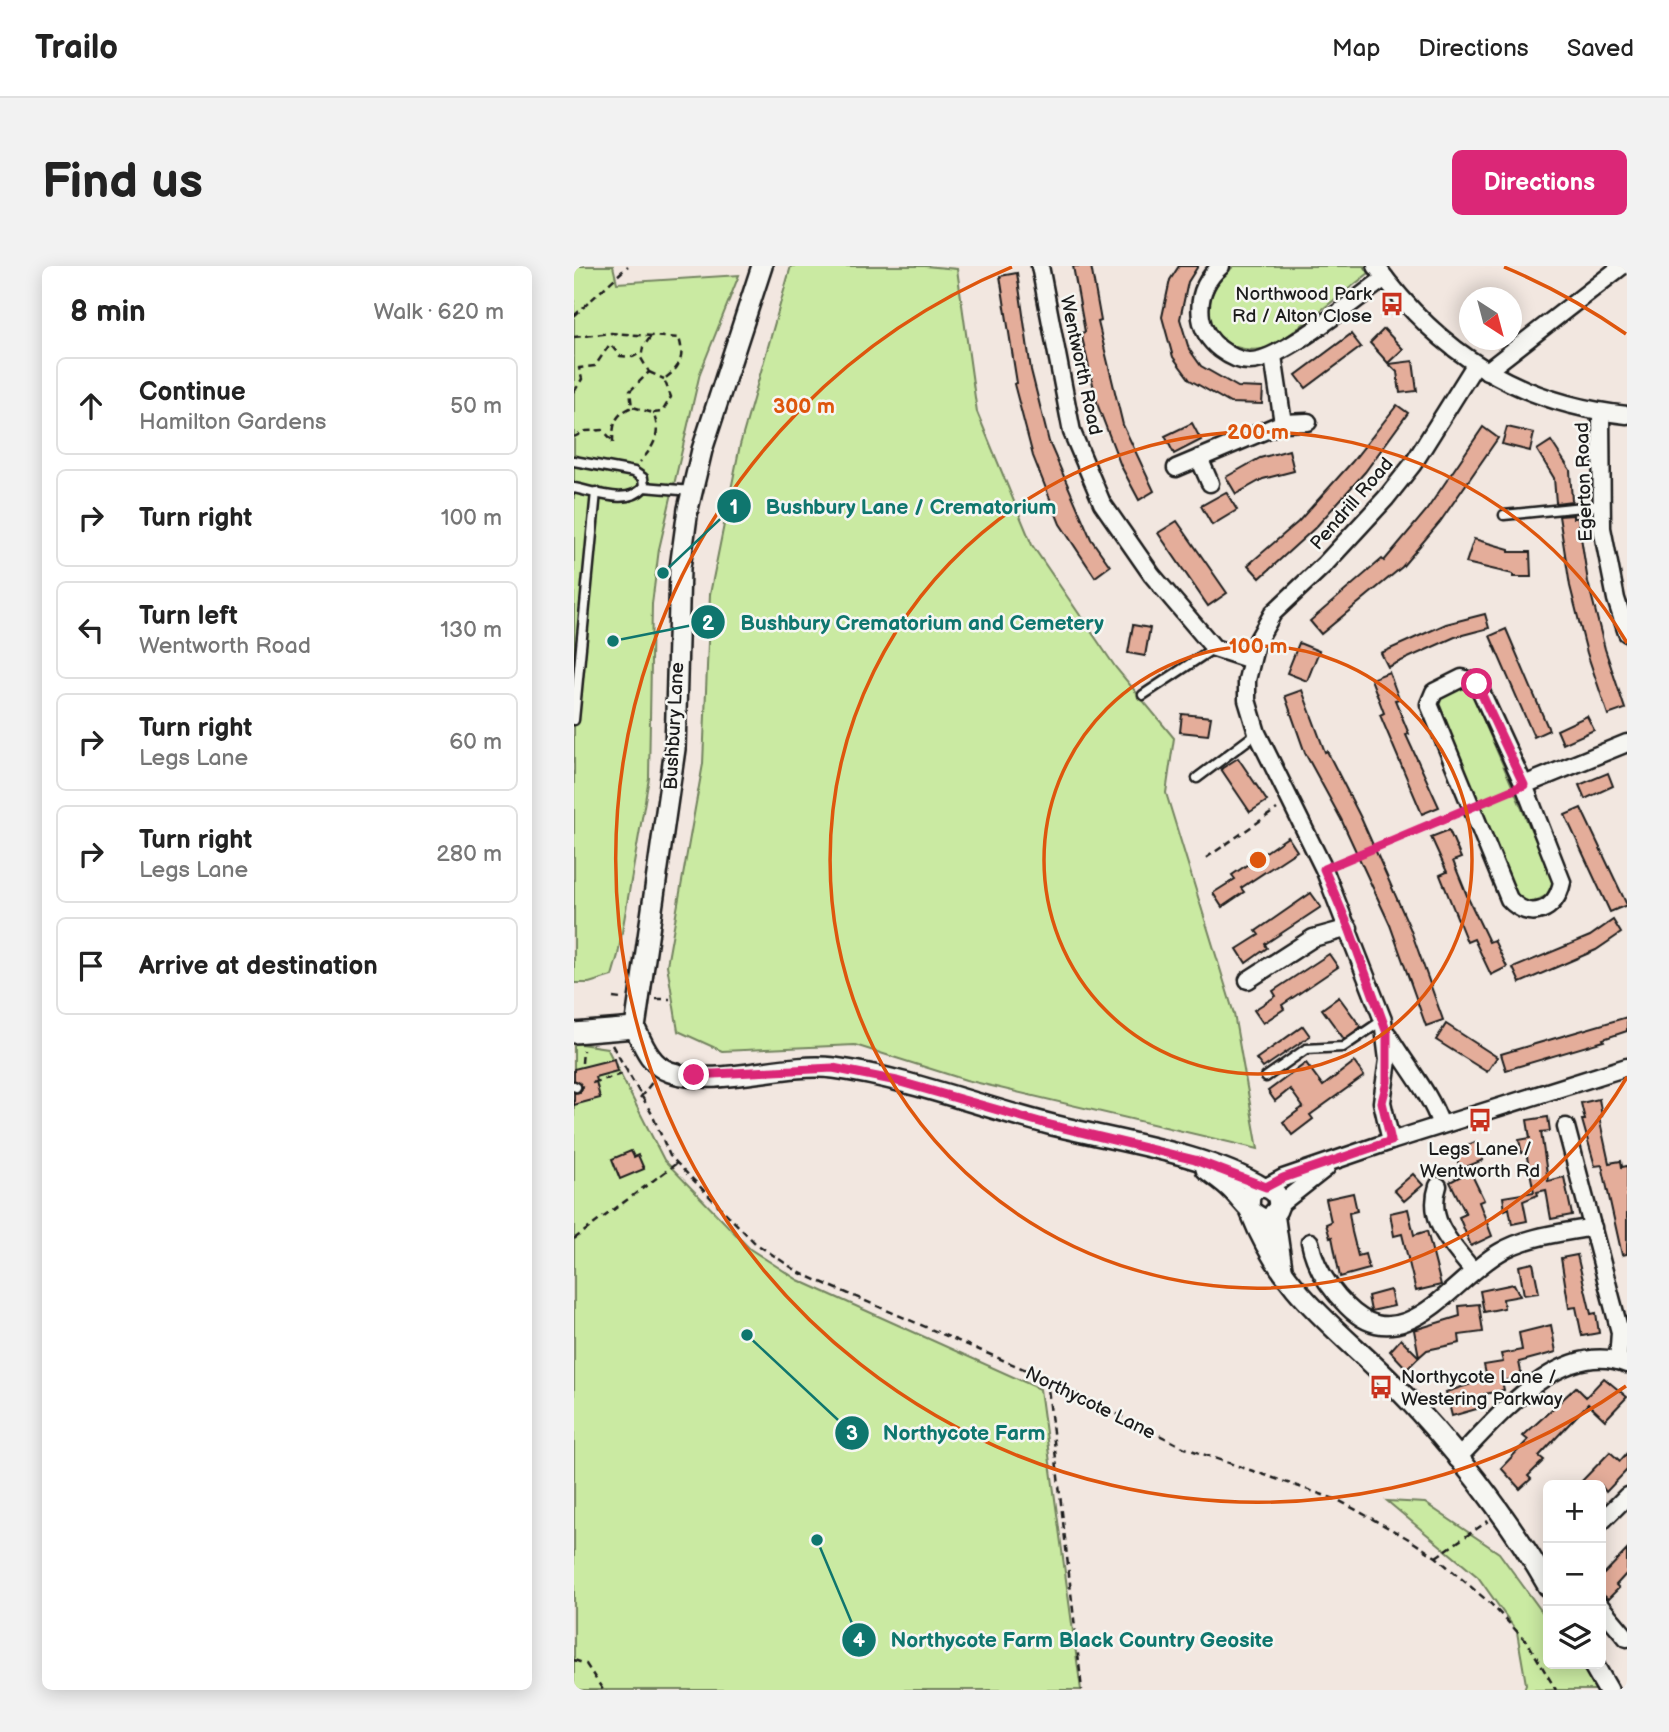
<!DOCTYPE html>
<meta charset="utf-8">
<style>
body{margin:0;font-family:"Balsamiq Sans",sans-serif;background:#f2f2f2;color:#222}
.controls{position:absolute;right:21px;bottom:21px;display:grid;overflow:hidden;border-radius:10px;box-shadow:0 4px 18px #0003}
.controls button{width:63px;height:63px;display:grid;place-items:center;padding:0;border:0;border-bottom:2px solid #e0e0e0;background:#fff;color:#222;font:35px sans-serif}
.compass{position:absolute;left:885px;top:21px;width:63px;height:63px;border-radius:50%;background:#fff;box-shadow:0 4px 18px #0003;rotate:144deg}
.stop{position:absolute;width:21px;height:21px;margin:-16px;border:5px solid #db2777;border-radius:50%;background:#fff}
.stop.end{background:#db2777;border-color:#fff;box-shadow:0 2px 7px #0008}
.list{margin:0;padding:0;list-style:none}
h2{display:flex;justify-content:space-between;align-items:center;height:91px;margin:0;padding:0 28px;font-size:30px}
h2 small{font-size:23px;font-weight:400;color:#767676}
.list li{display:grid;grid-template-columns:46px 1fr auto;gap:21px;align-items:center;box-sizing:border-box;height:98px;margin:0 14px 14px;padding:0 14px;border:2px solid #e0e0e0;border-radius:10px}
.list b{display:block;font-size:26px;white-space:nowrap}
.list p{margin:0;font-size:23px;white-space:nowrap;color:#767676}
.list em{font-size:23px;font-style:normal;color:#767676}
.icon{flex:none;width:38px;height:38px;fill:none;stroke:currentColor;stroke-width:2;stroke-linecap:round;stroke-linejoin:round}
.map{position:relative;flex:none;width:1053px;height:1424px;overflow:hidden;border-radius:10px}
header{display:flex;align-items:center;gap:42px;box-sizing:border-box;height:98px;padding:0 35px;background:#fff;border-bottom:2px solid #e0e0e0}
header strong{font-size:33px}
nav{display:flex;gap:38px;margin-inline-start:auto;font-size:24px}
.intro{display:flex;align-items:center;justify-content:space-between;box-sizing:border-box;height:168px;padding:0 42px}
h1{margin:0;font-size:49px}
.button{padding:18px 32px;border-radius:10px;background:#db2777;color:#fff;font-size:24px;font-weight:700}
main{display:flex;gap:42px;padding:0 42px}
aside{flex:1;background:#fff;border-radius:10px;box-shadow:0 4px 18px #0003}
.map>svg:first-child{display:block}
.green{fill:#caeaa2;stroke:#73835f;stroke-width:2}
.building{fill:#e4ad9a;stroke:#1c1c1c;stroke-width:2}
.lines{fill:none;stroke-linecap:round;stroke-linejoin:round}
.service-casing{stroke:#1c1c1c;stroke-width:13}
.minor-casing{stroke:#1c1c1c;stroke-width:21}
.tertiary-casing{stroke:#1c1c1c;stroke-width:24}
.path{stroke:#1c1c1c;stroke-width:2.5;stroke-dasharray:7 5;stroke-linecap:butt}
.service{stroke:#f6f6f2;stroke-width:8}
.minor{stroke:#f6f6f2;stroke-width:16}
.tertiary{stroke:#f6f6f2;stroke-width:19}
.route{stroke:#db2777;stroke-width:9}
.ring{fill:none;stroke:#de560d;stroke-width:3.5}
.labels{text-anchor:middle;stroke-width:5;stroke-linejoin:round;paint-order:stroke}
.poi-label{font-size:19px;fill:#1c1c1c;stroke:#f6f6f2;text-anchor:end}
.street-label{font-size:19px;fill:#1c1c1c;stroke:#f6f6f2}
.centre{fill:#de560d;stroke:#f6f6f2;stroke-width:3.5}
.ring-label{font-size:21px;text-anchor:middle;font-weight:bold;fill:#de560d;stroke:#f6f6f2;stroke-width:5;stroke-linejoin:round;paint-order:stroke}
.leader{fill:none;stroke:#0f766e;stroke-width:2.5}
.callout-dot{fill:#0f766e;stroke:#f6f6f2;stroke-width:2.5}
.mark-label{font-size:21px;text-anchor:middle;font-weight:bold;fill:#fff}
.callout-label{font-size:21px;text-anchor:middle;font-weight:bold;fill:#0f766e;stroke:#f6f6f2;stroke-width:5;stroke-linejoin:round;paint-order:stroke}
</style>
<header>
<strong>Trailo</strong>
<nav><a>Map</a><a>Directions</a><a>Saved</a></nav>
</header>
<div class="intro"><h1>Find us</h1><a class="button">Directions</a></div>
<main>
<aside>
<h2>8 min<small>Walk · 620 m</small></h2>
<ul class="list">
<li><svg class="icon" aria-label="ahead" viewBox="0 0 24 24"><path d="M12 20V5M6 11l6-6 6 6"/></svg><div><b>Continue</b><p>Hamilton Gardens</p></div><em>50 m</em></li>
<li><svg class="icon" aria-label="right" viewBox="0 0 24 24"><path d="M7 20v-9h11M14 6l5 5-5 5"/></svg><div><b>Turn right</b></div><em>100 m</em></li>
<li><svg class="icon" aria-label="left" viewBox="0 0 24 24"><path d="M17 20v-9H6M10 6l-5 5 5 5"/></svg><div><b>Turn left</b><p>Wentworth Road</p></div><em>130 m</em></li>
<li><svg class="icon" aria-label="right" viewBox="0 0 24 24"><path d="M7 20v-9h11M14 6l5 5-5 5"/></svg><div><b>Turn right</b><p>Legs Lane</p></div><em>60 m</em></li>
<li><svg class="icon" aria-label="right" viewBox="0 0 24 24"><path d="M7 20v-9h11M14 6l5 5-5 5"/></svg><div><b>Turn right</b><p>Legs Lane</p></div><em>280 m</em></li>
<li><svg class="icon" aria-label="arrive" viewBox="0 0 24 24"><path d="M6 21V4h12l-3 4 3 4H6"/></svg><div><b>Arrive at destination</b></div></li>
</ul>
</aside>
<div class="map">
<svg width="1053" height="1424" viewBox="0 0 1053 1424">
<rect width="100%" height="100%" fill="#f2e7e0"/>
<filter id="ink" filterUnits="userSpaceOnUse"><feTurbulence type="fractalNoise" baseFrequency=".0143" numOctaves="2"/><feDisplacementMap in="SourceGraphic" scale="14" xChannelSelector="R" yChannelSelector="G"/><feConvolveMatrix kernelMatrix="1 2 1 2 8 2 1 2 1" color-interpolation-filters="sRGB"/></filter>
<g filter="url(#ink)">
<g class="green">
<polygon points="0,0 39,0 43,17 165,9 126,107 85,283 78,338 75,512 44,689 38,710 15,717 0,717"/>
<polygon points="217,0 351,0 383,3 403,146 458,279 542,402 600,472 592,527 660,748 684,883 392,814 281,779 148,785 104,765 93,699 129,498 136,328 166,179"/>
<path d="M 660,0 L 790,0 L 795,7 L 701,80 C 640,99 610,39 660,0 Z"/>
<polygon points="888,421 897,425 981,619 978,627 953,639 944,634 863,442 866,431"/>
<polygon points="0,777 33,782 90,894 176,983 224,1014 466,1123 507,1424 0,1424"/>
<polygon points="813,1235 851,1237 925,1287 974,1354 974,1398 1006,1398 1024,1424 950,1424 952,1418 943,1366 904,1311"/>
</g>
<g class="building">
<polygon points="499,0 517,0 527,55 524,56 549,159 580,225 565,234 547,200 524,140 507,67 511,66"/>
<polygon points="605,0 624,0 614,16 606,53 615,83 627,100 664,121 689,122 688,138 656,137 616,114 599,91 588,51 596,14"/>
<polygon points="443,7 457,104 475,176 517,273 536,300 521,311 486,258 459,190 440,118 443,117 426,10"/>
<polygon points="810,63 829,83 814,97 796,77"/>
<polygon points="777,68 787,81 732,122 722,109"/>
<polygon points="839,95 843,125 826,127 823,106 815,98"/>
<polygon points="823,139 834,147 791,206 742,261 686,312 674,299 724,256 778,196"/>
<polygon points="618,157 627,174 600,188 591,170"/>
<polygon points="909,161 924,172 866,256 828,301 747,368 736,355 808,293 810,295 852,245"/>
<polygon points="933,161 960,167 956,185 928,178"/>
<polygon points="977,175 996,204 998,235 982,237 980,212 963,184"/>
<polygon points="715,184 720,205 689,213 662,228 652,211 686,192"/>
<polygon points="652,226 663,244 638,259 627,240"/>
<polygon points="999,249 999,252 1004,252 1014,316 1031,383 1051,443 1034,449 1013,387 996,320 985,250"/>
<polygon points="603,255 653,327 634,340 584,267"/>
<polygon points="900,273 935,283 935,286 956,286 957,311 939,311 939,308 892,297"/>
<polygon points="911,348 915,362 881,371 814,401 807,387 872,358"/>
<polygon points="559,359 576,362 571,390 554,387"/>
<polygon points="932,363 975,464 960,471 916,370"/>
<polygon points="725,377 745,385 733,415 713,407"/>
<polygon points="815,406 825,433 821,434 835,468 832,469 865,541 848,548 806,449 810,447 797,413"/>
<polygon points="728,424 751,486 753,485 787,552 836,662 869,754 852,760 816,659 767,553 731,487 711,430"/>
<polygon points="608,448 637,451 634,469 606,466"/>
<polygon points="1013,450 1020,464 989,478 983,464"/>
<polygon points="664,492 693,535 676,546 647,503"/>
<polygon points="1034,507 1039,520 1011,533 1005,519"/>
<polygon points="1007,542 1053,639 1036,646 991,549"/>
<polygon points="875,564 887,592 879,595 894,632 915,676 920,674 933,701 917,709 900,673 893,676 866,609 873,606 857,571"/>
<polygon points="714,571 723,585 667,622 670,626 648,641 639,627 661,613 658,609"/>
<polygon points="737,627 747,641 691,678 693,682 672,697 663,683 685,669 682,665"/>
<polygon points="1039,654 1047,667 1022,684 946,717 939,702 1016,670"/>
<polygon points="755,688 764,701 708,739 710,743 689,757 680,744 702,730 699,725"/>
<polygon points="765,731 787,761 770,773 748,743"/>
<polygon points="1053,751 1053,765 1029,773 1030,775 932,804 927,788"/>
<polygon points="872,758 923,791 913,806 862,774"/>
<polygon points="729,760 736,770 689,802 682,793"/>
<polygon points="40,793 43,805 21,811 26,832 0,839 0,827 6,826 9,821 0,814 0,803"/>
<polygon points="780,796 790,810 736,849 739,853 718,869 709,856 729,841 716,823 701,835 694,825 732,797 749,820"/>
<polygon points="1025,833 1028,850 1025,851 1035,897 1047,895 1048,901 1053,900 1053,988 1048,989 1028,899 1021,900 1008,854 1011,854 1007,837"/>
<polygon points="974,851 976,865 967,866 974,915 990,911 998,949 977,953 972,924 963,926 964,929 949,935 953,955 938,958 935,942 931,944 929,931 960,926 952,886 948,887 945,874 956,872 953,854"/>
<polygon points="901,876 909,894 887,903 879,885"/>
<polygon points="57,885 60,891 64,889 70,903 46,913 38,893"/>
<polygon points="896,905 910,934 905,936 918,970 897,980 885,951 892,948 876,916"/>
<polygon points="839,908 849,919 830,935 820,924"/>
<polygon points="779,927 783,945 775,947 778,966 784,990 791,988 795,1003 766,1011 758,971 756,972 752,958 757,956 752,933"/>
<polygon points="834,943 840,969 853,965 867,1019 842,1025 828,968 820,970 816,947"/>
<polygon points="1003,989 1017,1048 1022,1047 1025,1067 1008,1070 1002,1041 995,1042 987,992"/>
<polygon points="959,997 965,1027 950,1029 945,1000"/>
<polygon points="940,1018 946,1030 929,1033 930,1042 910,1046 906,1025"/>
<polygon points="816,1024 820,1040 797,1045 794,1030"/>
<polygon points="905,1038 909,1066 885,1069 886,1077 853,1084 845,1091 840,1064 886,1050 885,1040"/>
<polygon points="977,1059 982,1086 945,1096 948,1111 928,1115 930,1124 911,1128 913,1140 878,1150 872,1126 913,1113 910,1099 929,1096 927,1088 948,1084 945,1067"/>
<polygon points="827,1073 845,1091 833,1103 816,1085"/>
<polygon points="1030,1112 1053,1131 1031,1154 1014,1138 965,1190 970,1194 954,1210 957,1213 946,1223 927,1202 954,1174 949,1170 1002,1121 1012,1131"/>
<polygon points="1036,1186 1046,1195 1053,1187 1053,1204 1032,1226 1027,1219 1004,1219"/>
<polygon points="1053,1284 1053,1307 1042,1319 1045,1322 1034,1333 1027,1327 1027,1311"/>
</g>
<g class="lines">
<g class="service-casing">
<g id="service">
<polyline points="0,195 60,206 69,212 70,221"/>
<path d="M 0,222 C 22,226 54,240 70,221 L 118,225"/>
<polyline points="930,249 1028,239"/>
<polyline points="569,429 640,382"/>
<polyline points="0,454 22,226"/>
<polyline points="623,512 683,467"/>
<polyline points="692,811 732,783 769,781 809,754"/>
<polyline points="0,820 2,821"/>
</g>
</g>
<g class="minor-casing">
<g id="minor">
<polyline points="466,0 498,166 528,237 578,309 640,382 677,394"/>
<path d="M 647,0 C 631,14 624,31 627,52 C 629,65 636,75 646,83 C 654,89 664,95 675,95 C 705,97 784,31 811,12"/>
<path d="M 802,0 C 866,88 944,137 1053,149"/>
<polyline points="699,90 709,157"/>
<polyline points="913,105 1048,0"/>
<polyline points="1027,146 1028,262 1042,333 1053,367"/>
<polyline points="625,192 636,217"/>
<polyline points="602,202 709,157 734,156"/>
<path d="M 888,412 L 903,417 L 950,519 L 988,616 C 982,645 956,656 935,633 L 855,438 L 860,426 Z"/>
<polyline points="950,519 1053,477"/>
<polyline points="674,714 739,672 775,662"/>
<path d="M 814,769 C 832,800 855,825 867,859"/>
<polyline points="992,861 1046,1066 1044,1094"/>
<polyline points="817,875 808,836 814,794 809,754 750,603 683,467 673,434 673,414 682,377 699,347 751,298 812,232 839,198 901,99"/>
<path d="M 864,920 C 852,956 879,979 899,1005"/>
<polyline points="692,921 709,912 817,875 1053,801"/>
<polyline points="705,939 752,902"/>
<path d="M 736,976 C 741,1001 755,1022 773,1040 C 829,1097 880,1012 926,986 C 953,970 988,967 1019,961"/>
<path d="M 883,1193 C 923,1152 988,1071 1053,1098"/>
<polyline points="1027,1256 1053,1230"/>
<polyline points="1027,1341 1053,1372"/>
</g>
</g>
<g class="tertiary-casing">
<g id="tertiary">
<path d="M 188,0 L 128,184 L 114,243 L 106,302 L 101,483 L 61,762 C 69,779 77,800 96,806 C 145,822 208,796 260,802 C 334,812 404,840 475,858 C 540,875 632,887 688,921"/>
<polyline points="0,767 61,762"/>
<path d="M 632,903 C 641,910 652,917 659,925 C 669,934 689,968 703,944 C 706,938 705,933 702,928 C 693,919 684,919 676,928 L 675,943"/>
<path d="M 677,947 C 707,1025 761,1060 818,1117 C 873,1172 935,1252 974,1320"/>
<polyline points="700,947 708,1002"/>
<polyline points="1019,1398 1034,1424"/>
</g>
</g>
<g class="path">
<polyline points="0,50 54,0"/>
<path d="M 0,71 L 37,67 L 105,72 C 111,91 106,102 90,113 L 97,131 L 88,146 L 79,147 C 88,168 80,180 66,196"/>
<polyline points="75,106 90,113"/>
<polyline points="0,126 8,113 5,102 21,100 36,78 46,90 59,91 68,86"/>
<polyline points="59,141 79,147"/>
<polyline points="0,171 12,165 29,164 38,174"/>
<path d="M 39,177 C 39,158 40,149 58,141 L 56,125 L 75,106 L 67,92 L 69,81 L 78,69"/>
<polyline points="911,536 937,525"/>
<polyline points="632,592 703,543"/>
<polyline points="762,598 886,547"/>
<polyline points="39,732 47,733"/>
<polyline points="82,733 96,733"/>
<polyline points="38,779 78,848 96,890 181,977 226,1007 473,1113 611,1182 764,1234 833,1272 862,1291 917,1338 954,1377 982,1424"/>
<polyline points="8,797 9,784"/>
<polyline points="18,817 54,806"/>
<polyline points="66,832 79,815"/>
<polyline points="0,973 103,897"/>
<polyline points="473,1113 508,1424"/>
<polyline points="862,1291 914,1255"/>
<polyline points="0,1394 12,1398 29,1424"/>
</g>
<use href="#service" class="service"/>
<use href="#minor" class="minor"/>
<use href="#tertiary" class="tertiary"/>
</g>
</g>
<g class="lines" filter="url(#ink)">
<polyline class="route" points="120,809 259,802 323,815 473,858 621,894 692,921 709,912 817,875 808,836 813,816 813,767 775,662 750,603 950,519 903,418"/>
</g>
<g class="ring">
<circle cx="684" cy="594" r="214"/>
<path d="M1053 811A428 428 0 1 1 1053 377"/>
<path d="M1052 1120A642 642 0 1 1 438 1M930 1A642 642 0 0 1 1052 68"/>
</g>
<defs>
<g id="bus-bare" transform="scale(1.89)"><path d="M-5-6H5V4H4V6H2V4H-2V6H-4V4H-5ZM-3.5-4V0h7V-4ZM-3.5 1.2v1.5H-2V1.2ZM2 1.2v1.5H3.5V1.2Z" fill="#c8321e" stroke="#f6f6f2" stroke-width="2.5" paint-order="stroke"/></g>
</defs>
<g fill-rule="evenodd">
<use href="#bus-bare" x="818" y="38"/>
<use href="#bus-bare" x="906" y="854"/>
<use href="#bus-bare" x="807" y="1121"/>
</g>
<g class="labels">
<g class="poi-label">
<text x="798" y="34">Northwood Park<tspan x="798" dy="22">Rd / Alton Close</tspan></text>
<text x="906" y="889" text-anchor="middle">Legs Lane /<tspan x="906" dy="22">Wentworth Rd</tspan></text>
<text x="827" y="1117" text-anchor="start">Northycote Lane /<tspan x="827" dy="22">Westering Parkway</tspan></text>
</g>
<g class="street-label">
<text transform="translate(508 99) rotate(78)" y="7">Wentworth Road</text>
<text transform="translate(1009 216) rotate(-92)" y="7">Egerton Road</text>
<text transform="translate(777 237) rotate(-49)" y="7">Pendrill Road</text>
<text transform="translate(99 460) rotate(-87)" y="7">Bushbury Lane</text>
<text transform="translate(517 1136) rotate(26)" y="7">Northycote Lane</text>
</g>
</g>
<circle cx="684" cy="594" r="10" class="centre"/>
<g class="ring-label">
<text x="230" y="147">300 m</text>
<text x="684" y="173">200 m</text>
<text x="684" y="387">100 m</text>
</g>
<path class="leader" d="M89 307L160 240M39 375L134 356M173 1069L278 1167M243 1274L285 1374"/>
<g class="callout-dot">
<circle cx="89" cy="307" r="7"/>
<circle cx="39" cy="375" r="7"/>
<circle cx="173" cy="1069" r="7"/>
<circle cx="243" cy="1274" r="7"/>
<circle cx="160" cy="240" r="18"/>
<circle cx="134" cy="356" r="18"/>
<circle cx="278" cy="1167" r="18"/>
<circle cx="285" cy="1374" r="18"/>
</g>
<g class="mark-label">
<text x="160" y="248">1</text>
<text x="134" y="364">2</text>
<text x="278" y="1174">3</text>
<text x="285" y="1381">4</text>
</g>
<g class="callout-label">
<text x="337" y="248">Bushbury Lane / Crematorium</text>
<text x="348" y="364">Bushbury Crematorium and Cemetery</text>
<text x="390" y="1174">Northycote Farm</text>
<text x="508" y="1381">Northycote Farm Black Country Geosite</text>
</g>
</svg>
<div class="controls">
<button>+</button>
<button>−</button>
<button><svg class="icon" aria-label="layers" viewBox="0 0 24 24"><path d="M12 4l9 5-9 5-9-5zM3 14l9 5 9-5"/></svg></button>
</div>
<svg class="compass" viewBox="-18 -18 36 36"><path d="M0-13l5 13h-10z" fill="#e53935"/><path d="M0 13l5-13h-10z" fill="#767676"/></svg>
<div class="stop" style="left:903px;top:418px"></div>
<div class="stop end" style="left:120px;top:809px"></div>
</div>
</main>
